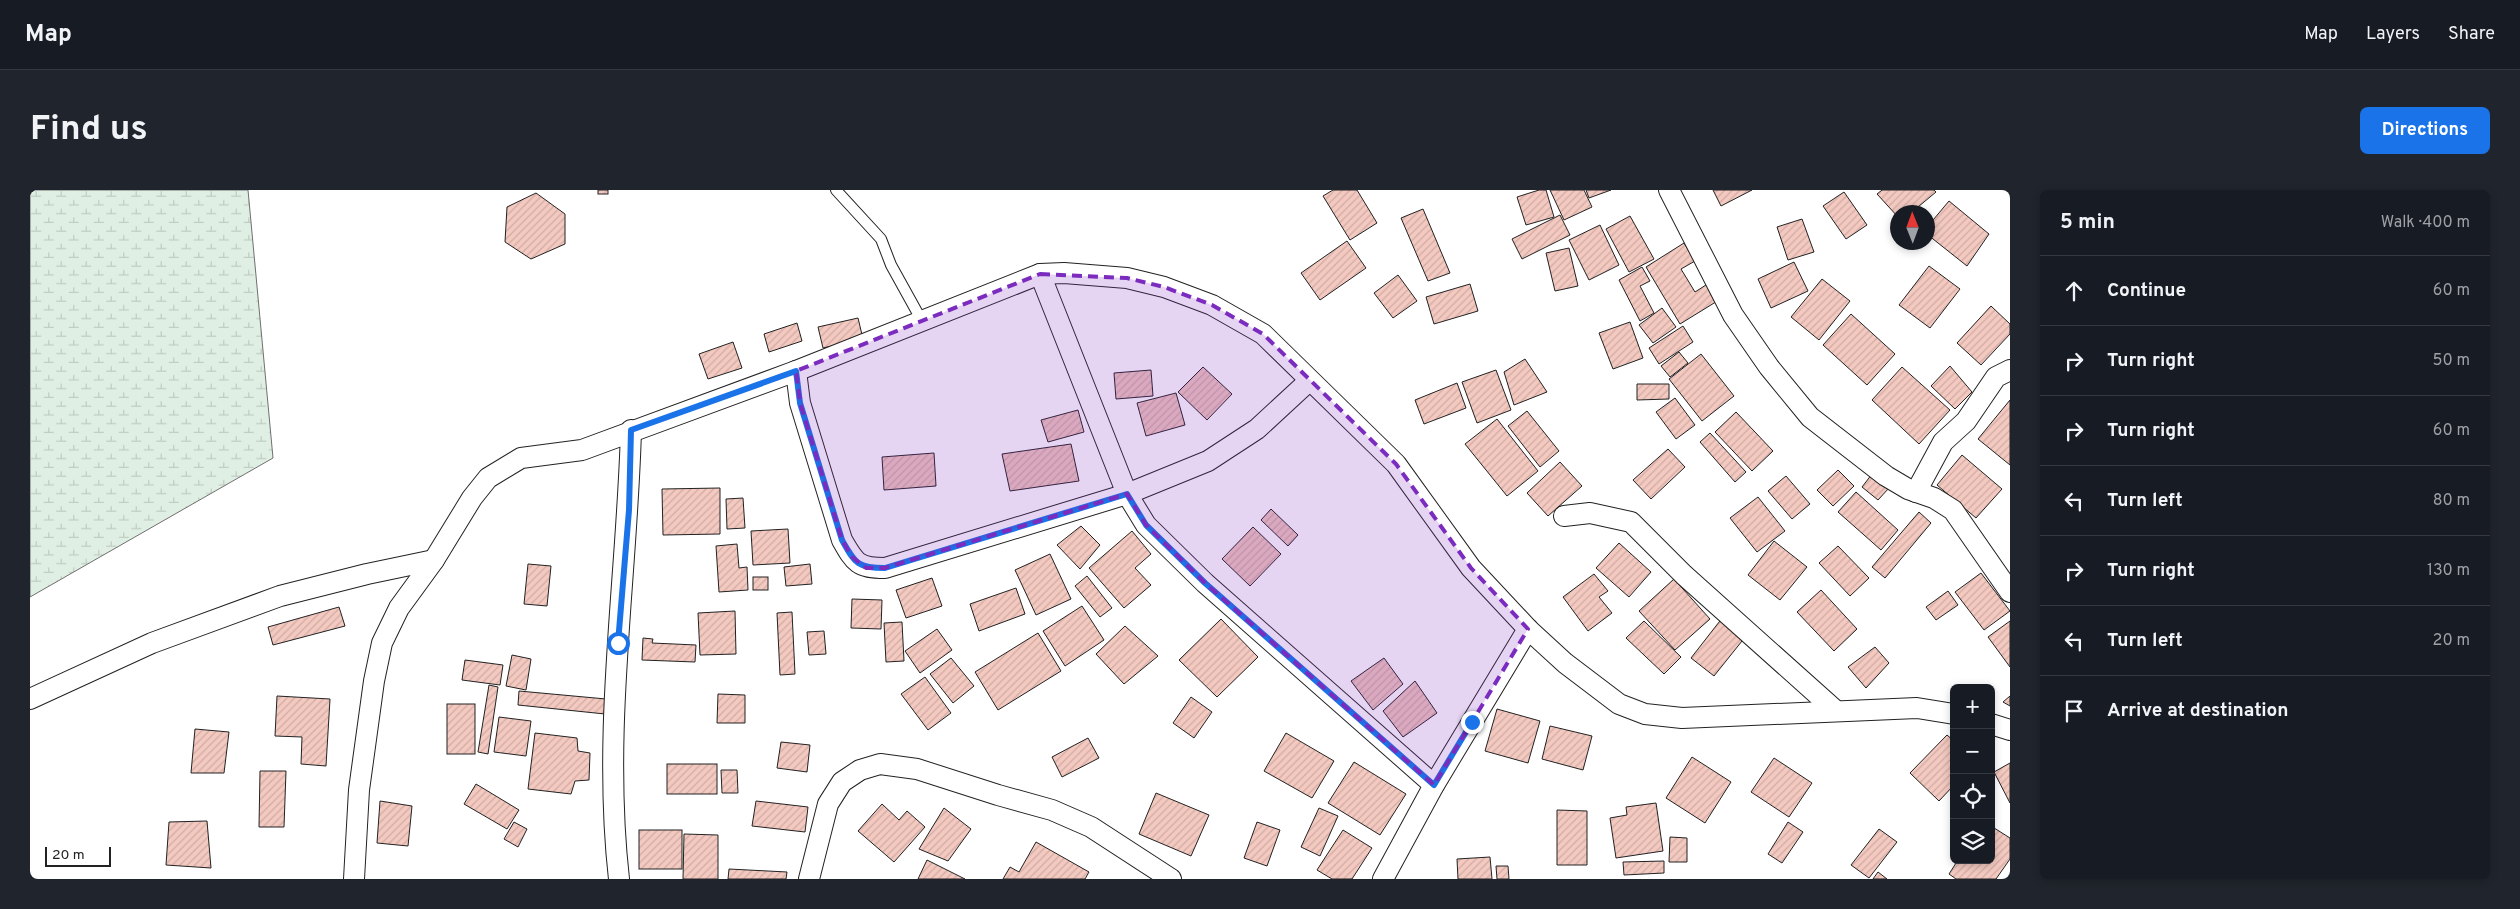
<!DOCTYPE html>
<meta charset="utf-8">
<style>
body{margin:0;font-family:Overpass,sans-serif;background:#20242c;color:#f1f3f6}
.controls{position:absolute;right:15px;bottom:15px;display:grid;overflow:hidden;border-radius:8px;box-shadow:0 2px 8px #0003}
.controls button{width:45px;height:45px;display:grid;place-items:center;padding:0;border:0;border-bottom:1px solid #363941;background:#171b24;color:#f1f3f6;font:25px sans-serif}
.compass{position:absolute;left:1860px;top:15px;width:45px;height:45px;border-radius:50%;background:#171b24;box-shadow:0 2px 8px #0003;rotate:359deg}
.scale{position:absolute;left:15px;bottom:12px;width:66px;box-sizing:border-box;padding-left:5px;border:2px solid #222;border-top:0;font-size:14px;line-height:18px;white-space:nowrap;color:#222;-webkit-text-stroke:4px #fff;paint-order:stroke}
.stop{position:absolute;width:15px;height:15px;margin:-11px;border:4px solid #1a73e8;border-radius:50%;background:#fff}
.stop.end{background:#1a73e8;border-color:#fff;box-shadow:0 1px 5px #0008}
.list{margin:0;padding:0;list-style:none}
h2{display:flex;justify-content:space-between;align-items:center;height:65px;margin:0;padding:0 20px;font-size:21px}
h2 small{font-size:16px;font-weight:400;color:#9ea1a6}
.list li{display:grid;grid-template-columns:32px 1fr auto;gap:15px;align-items:center;box-sizing:border-box;height:70px;padding:0 20px;border-top:1px solid #363941}
.list b{display:block;font-size:19px;white-space:nowrap}
.list em{font-size:16px;font-style:normal;color:#9ea1a6}
.icon{flex:none;width:28px;height:28px;fill:none;stroke:currentColor;stroke-width:2;stroke-linecap:round;stroke-linejoin:round}
.map{position:relative;flex:none;width:1980px;height:689px;overflow:hidden;border-radius:8px}
header{display:flex;align-items:center;gap:30px;box-sizing:border-box;height:70px;padding:0 25px;background:#171b24;border-bottom:1px solid #363941}
header strong{font-size:24px}
nav{display:flex;gap:28px;margin-inline-start:auto;font-size:18px}
.intro{display:flex;align-items:center;justify-content:space-between;box-sizing:border-box;height:120px;padding:0 30px}
h1{margin:0;font-size:35px}
.button{padding:12px 22px;border-radius:8px;background:#1a73e8;color:#fff;font-size:18px;font-weight:700}
main{display:flex;gap:30px;padding:0 30px}
aside{flex:1;background:#171b24;border-radius:8px;box-shadow:0 2px 8px #0003}
.map>svg:first-child{display:block}
.wetland{fill:url(#wetland-marsh);stroke:#6f6f6f}
.building{fill:url(#building-hatch);stroke:#222}
.lines{fill:none;stroke-linecap:round;stroke-linejoin:round}
.lane-casing{stroke:#222;stroke-width:12}
.street-casing{stroke:#222;stroke-width:22}
.lane{stroke:#fff;stroke-width:10}
.street{stroke:#fff;stroke-width:20}
.route{stroke:#1a73e8;stroke-width:6}
.marked{fill:#7b2cbf;fill-opacity:0.2;stroke:#7b2cbf;stroke-width:4;stroke-dasharray:10 6;stroke-linejoin:round}
</style>
<header>
<strong>Map</strong>
<nav><a>Map</a><a>Layers</a><a>Share</a></nav>
</header>
<div class="intro"><h1>Find us</h1><a class="button">Directions</a></div>
<main>
<div class="map">
<svg width="1980" height="689" viewBox="0 0 1980 689">
<defs>
<pattern id="wetland-marsh" width="20" height="14" patternUnits="userSpaceOnUse" patternTransform="scale(1.25)"><rect width="20" height="14" fill="#e0efe3"/><path d="M1 5h8M5 5V1M11 12h8M15 12V8" fill="none" stroke="#c0cdc2"/></pattern>
<pattern id="building-hatch" width="6" height="6" patternUnits="userSpaceOnUse" patternTransform="scale(1.25)"><rect width="6" height="6" fill="#f3c9c0"/><path d="M-1 1l2-2M0 6l6-6M5 7l2-2" fill="none" stroke="#d0aca5"/></pattern>
</defs>
<rect width="100%" height="100%" fill="#fff"/>
<polygon class="wetland" points="0,0 218,0 243,268 0,407"/>
<g class="building">
<rect x="568" y="0" width="10" height="4"/>
<polygon points="1303,0 1327,0 1347,33 1320,50 1293,6"/>
<polygon points="1509,0 1516,0 1524,27 1496,35 1487,7"/>
<polygon points="1520,0 1554,0 1562,17 1534,30"/>
<polygon points="1556,0 1581,0 1559,8"/>
<polygon points="1683,0 1722,0 1691,16"/>
<polygon points="1852,0 1904,0 1906,2 1882,22 1868,22 1868,27 1847,4"/>
<polygon points="1814,2 1837,35 1816,49 1793,16"/>
<polygon points="506,3 535,24 535,54 501,69 475,52 477,17"/>
<polygon points="1919,11 1959,44 1937,76 1898,45 1898,36"/>
<polygon points="1393,19 1420,83 1398,91 1371,28"/>
<polygon points="1530,25 1540,45 1492,69 1482,49"/>
<polygon points="1600,26 1624,69 1599,82 1576,39"/>
<polygon points="1772,29 1784,62 1758,70 1747,37"/>
<polygon points="1570,35 1589,75 1559,90 1539,50"/>
<polygon points="1317,51 1336,78 1290,110 1271,83"/>
<polygon points="1654,53 1665,71 1651,79 1665,102 1679,93 1689,110 1650,134 1616,77"/>
<polygon points="1539,58 1548,96 1525,101 1516,63"/>
<polygon points="1764,72 1778,101 1741,118 1728,89"/>
<polygon points="1899,76 1930,99 1900,138 1869,115"/>
<polygon points="1612,77 1620,91 1610,96 1624,123 1610,131 1589,90"/>
<polygon points="1368,85 1387,111 1363,128 1344,103"/>
<polygon points="1792,89 1820,111 1789,150 1761,127"/>
<polygon points="1440,94 1448,121 1404,134 1396,107"/>
<polygon points="1961,116 1980,134 1980,144 1951,175 1927,153"/>
<polygon points="1632,118 1646,137 1623,153 1609,135"/>
<polygon points="1821,124 1865,164 1837,195 1793,155"/>
<polygon points="828,128 833,149 793,158 788,137"/>
<polygon points="1600,132 1613,168 1583,179 1569,143"/>
<polygon points="767,133 772,151 739,162 734,144"/>
<polygon points="1653,136 1663,152 1629,174 1619,158"/>
<polygon points="703,152 712,178 678,189 669,164"/>
<polygon points="1649,162 1658,173 1640,187 1631,176"/>
<polygon points="1671,164 1704,206 1672,231 1639,189"/>
<polygon points="1495,169 1517,202 1484,215 1474,182"/>
<polygon points="1920,176 1942,202 1925,219 1901,196"/>
<polygon points="1173,177 1202,204 1177,230 1148,202"/>
<polygon points="1872,177 1920,220 1889,254 1842,210"/>
<polygon points="1121,180 1123,206 1086,209 1084,183"/>
<polygon points="1466,180 1481,220 1447,233 1432,192"/>
<polygon points="1427,193 1436,218 1394,234 1385,210"/>
<polygon points="1607,194 1639,194 1639,209 1607,210"/>
<polygon points="1146,203 1155,235 1116,246 1107,213"/>
<polygon points="1645,208 1665,235 1646,249 1626,222"/>
<polygon points="1980,210 1980,275 1948,249"/>
<polygon points="1048,220 1054,242 1018,252 1011,230"/>
<polygon points="1497,221 1529,261 1510,277 1478,236"/>
<polygon points="1706,222 1743,261 1722,281 1685,242"/>
<polygon points="1467,229 1508,281 1477,306 1435,254"/>
<polygon points="1680,243 1716,282 1705,292 1670,252"/>
<polygon points="1041,254 1049,291 980,301 972,264"/>
<polygon points="1638,259 1655,277 1621,309 1603,290"/>
<polygon points="904,263 906,296 854,300 852,267"/>
<polygon points="1932,265 1972,299 1946,328 1907,295"/>
<polygon points="1530,272 1552,296 1518,326 1497,303"/>
<polygon points="1808,280 1824,296 1803,316 1787,300"/>
<polygon points="1842,284 1859,298 1848,310 1832,297"/>
<polygon points="1756,286 1780,314 1762,329 1738,301"/>
<polygon points="690,298 690,344 633,345 632,299"/>
<polygon points="1826,302 1868,340 1851,360 1808,322"/>
<polygon points="1728,307 1755,341 1727,362 1700,328"/>
<polygon points="713,308 715,338 697,339 696,309"/>
<polygon points="1241,319 1268,345 1258,356 1231,330"/>
<polygon points="1889,322 1901,333 1855,388 1842,377"/>
<polygon points="1051,336 1070,355 1050,379 1027,355"/>
<polygon points="1223,337 1251,364 1220,396 1192,369"/>
<polygon points="758,339 760,373 723,375 721,341"/>
<polygon points="1102,341 1121,364 1105,378 1121,395 1094,418 1059,378"/>
<polygon points="1744,351 1777,377 1750,410 1718,385"/>
<polygon points="1589,353 1621,382 1599,407 1566,378"/>
<polygon points="707,354 709,378 717,377 718,400 689,402 686,356"/>
<polygon points="1808,356 1839,388 1820,406 1789,373"/>
<polygon points="1020,364 1041,409 1006,425 985,380"/>
<polygon points="498,374 521,376 517,416 494,414"/>
<polygon points="780,374 782,394 756,396 754,377"/>
<polygon points="1951,383 1980,421 1954,440 1925,402"/>
<polygon points="1564,384 1578,401 1569,407 1582,423 1558,441 1533,407"/>
<polygon points="1057,386 1082,418 1070,427 1045,396"/>
<rect x="723" y="387" width="15" height="13"/>
<polygon points="902,388 912,416 876,428 866,400"/>
<polygon points="1644,389 1680,429 1645,460 1609,421"/>
<polygon points="986,398 995,424 949,441 940,414"/>
<polygon points="1791,400 1827,439 1804,461 1767,422"/>
<polygon points="1918,401 1928,415 1906,430 1896,417"/>
<polygon points="822,409 852,410 851,439 821,438"/>
<polygon points="1052,416 1074,450 1035,476 1013,441"/>
<polygon points="309,417 315,436 243,455 238,437"/>
<polygon points="705,421 706,464 670,465 668,423"/>
<polygon points="762,422 765,484 750,485 747,423"/>
<polygon points="1693,427 1716,446 1684,486 1661,468"/>
<polygon points="1191,429 1228,467 1187,507 1149,470"/>
<polygon points="1614,431 1651,467 1634,484 1596,448"/>
<polygon points="1980,431 1980,477 1958,447"/>
<polygon points="872,432 874,471 856,472 854,433"/>
<polygon points="1095,436 1128,466 1094,494 1066,464"/>
<polygon points="907,439 922,460 890,483 875,461"/>
<polygon points="794,441 796,464 779,465 777,442"/>
<polygon points="1008,443 1031,481 968,520 945,482"/>
<polygon points="613,448 623,449 622,453 666,455 665,472 612,470"/>
<polygon points="1845,457 1859,473 1836,498 1818,477"/>
<polygon points="482,465 501,469 496,500 476,496"/>
<polygon points="921,468 944,496 923,513 900,484"/>
<polygon points="1354,468 1373,494 1343,520 1321,491"/>
<polygon points="435,470 473,475 470,495 432,490"/>
<polygon points="895,487 921,523 898,540 871,504"/>
<polygon points="1385,491 1407,523 1373,547 1353,521"/>
<polygon points="459,495 468,497 458,564 448,562"/>
<polygon points="489,501 576,509 575,524 488,515"/>
<polygon points="688,504 715,505 715,533 687,533"/>
<polygon points="247,506 300,509 296,576 271,574 272,547 245,546"/>
<polygon points="1980,506 1980,516 1973,512"/>
<polygon points="1161,507 1182,522 1164,548 1143,533"/>
<rect x="417" y="514" width="28" height="50"/>
<polygon points="1467,519 1510,531 1498,573 1455,561"/>
<polygon points="469,527 501,531 496,566 464,562"/>
<polygon points="1520,536 1562,546 1553,580 1512,569"/>
<polygon points="165,539 199,542 194,583 161,583"/>
<polygon points="505,543 547,548 548,561 560,563 559,590 545,591 541,604 498,599"/>
<polygon points="1256,543 1304,571 1282,608 1234,581"/>
<polygon points="1917,545 1924,551 1924,595 1909,611 1880,583"/>
<polygon points="1058,548 1069,568 1032,587 1022,567"/>
<polygon points="751,552 780,555 777,582 747,578"/>
<polygon points="1662,567 1701,592 1675,633 1636,608"/>
<polygon points="1744,568 1782,593 1759,627 1721,602"/>
<polygon points="1324,572 1376,604 1350,645 1298,613"/>
<polygon points="1980,573 1980,613 1964,582"/>
<rect x="637" y="574" width="50" height="30"/>
<polygon points="691,580 707,580 708,603 692,603"/>
<polygon points="230,581 256,581 254,637 229,637"/>
<polygon points="446,594 489,620 477,639 434,614"/>
<polygon points="1126,603 1179,625 1161,666 1109,644"/>
<polygon points="350,611 382,616 378,656 347,653"/>
<polygon points="726,611 778,617 775,642 722,636"/>
<polygon points="1626,613 1633,661 1586,668 1580,628 1597,625 1596,617"/>
<polygon points="852,614 869,630 877,621 895,637 864,672 828,641"/>
<polygon points="914,618 941,639 918,671 889,659"/>
<polygon points="1289,618 1308,626 1290,666 1271,657"/>
<polygon points="1527,620 1557,621 1557,675 1527,675"/>
<polygon points="177,631 181,678 136,675 139,632"/>
<polygon points="484,632 497,639 488,657 474,649"/>
<polygon points="1227,632 1250,640 1237,676 1214,668"/>
<polygon points="1758,632 1773,642 1752,673 1738,664"/>
<polygon points="1961,636 1980,648 1980,669 1966,689 1926,689 1919,684 1928,670 1961,670"/>
<polygon points="1849,639 1867,652 1839,688 1821,675"/>
<rect x="609" y="640" width="43" height="39"/>
<polygon points="1313,640 1342,658 1322,689 1302,689 1287,680"/>
<polygon points="654,644 688,645 688,689 653,689"/>
<polygon points="1640,647 1657,648 1657,672 1639,672"/>
<polygon points="1006,652 1059,682 1055,689 973,689 980,677 989,682"/>
<polygon points="1460,667 1462,689 1428,689 1427,669"/>
<polygon points="897,670 935,689 888,689"/>
<polygon points="1634,671 1634,683 1594,685 1593,672"/>
<polygon points="1466,676 1478,676 1479,689 1467,689"/>
<polygon points="699,679 757,682 756,689 698,689"/>
<polygon points="1848,682 1857,689 1843,689"/>
</g>
<g class="lines">
<g class="lane-casing">
<polyline id="lane" points="806,0 851,49 861,75 892,131"/>
</g>
<g class="street-casing">
<g id="street">
<polyline points="1639,0 1703,125 1739,177 1780,227 1856,286 1878,299 1904,308 1923,320 1980,402"/>
<polyline points="1010,84 1097,304 1116,335 1175,393 1404,595"/>
<path d="M 766,181 L 770,213 L 812,350 C 825,373 828,378 855,378 L 1097,304 L 1178,271 L 1227,239 L 1279,191"/>
<polyline points="1886,302 1913,252 1936,231 1966,187 1980,180"/>
<polyline points="1534,326 1560,323 1601,332 1654,385 1806,521"/>
<polyline points="0,509 122,453 250,406 337,384 404,370"/>
<polyline points="1961,534 1980,540"/>
<polyline points="324,689 329,600 344,491 352,453 369,418 404,370 442,308 458,288 491,268 552,260 766,181 1010,84 1034,83 1097,88 1134,97 1182,115 1233,144 1366,274 1441,378 1498,439 1535,473 1589,514 1615,524 1652,528 1887,518 1924,524"/>
<path d="M 589,689 C 572,540 597,389 601,240"/>
<polyline points="779,689 798,614 812,592 830,580 850,574 887,579 968,605 1022,620 1061,637 1141,689"/>
<polyline points="1353,689 1404,595 1498,439"/>
</g>
</g>
<use href="#lane" class="lane"/>
<use href="#street" class="street"/>
</g>
<g class="lines">
<path class="route" d="M 588,453 L 599,320 L 601,240 L 766,181 L 770,213 L 812,350 C 825,373 827,378 855,378 L 1097,304 L 1116,335 L 1175,393 L 1404,595 L 1442,532"/>
</g>
<path class="marked" d="M 1010,84 L 1097,88 L 1134,97 L 1182,115 L 1233,144 L 1366,274 L 1441,378 L 1498,439 L 1404,595 L 1175,393 L 1116,335 L 1097,304 L 855,378 L 836,378 L 822,367 L 812,350 L 770,213 L 766,181 Z"/>
</svg>
<div class="controls">
<button>+</button>
<button>−</button>
<button><svg class="icon" aria-label="locate" viewBox="0 0 24 24"><circle cx="12" cy="12" r="6"/><path d="M12 2v4M12 18v4M2 12h4M18 12h4"/></svg></button>
<button><svg class="icon" aria-label="layers" viewBox="0 0 24 24"><path d="M12 4l9 5-9 5-9-5zM3 14l9 5 9-5"/></svg></button>
</div>
<svg class="compass" viewBox="-18 -18 36 36"><path d="M0-13l5 13h-10z" fill="#e53935"/><path d="M0 13l5-13h-10z" fill="#9ea1a6"/></svg>
<div class="scale">20 m</div>
<div class="stop" style="left:588px;top:453px"></div>
<div class="stop end" style="left:1442px;top:532px"></div>
</div>
<aside>
<h2>5 min<small>Walk · 400 m</small></h2>
<ul class="list">
<li><svg class="icon" aria-label="ahead" viewBox="0 0 24 24"><path d="M12 20V5M6 11l6-6 6 6"/></svg><div><b>Continue</b></div><em>60 m</em></li>
<li><svg class="icon" aria-label="right" viewBox="0 0 24 24"><path d="M7 20v-9h11M14 6l5 5-5 5"/></svg><div><b>Turn right</b></div><em>50 m</em></li>
<li><svg class="icon" aria-label="right" viewBox="0 0 24 24"><path d="M7 20v-9h11M14 6l5 5-5 5"/></svg><div><b>Turn right</b></div><em>60 m</em></li>
<li><svg class="icon" aria-label="left" viewBox="0 0 24 24"><path d="M17 20v-9H6M10 6l-5 5 5 5"/></svg><div><b>Turn left</b></div><em>80 m</em></li>
<li><svg class="icon" aria-label="right" viewBox="0 0 24 24"><path d="M7 20v-9h11M14 6l5 5-5 5"/></svg><div><b>Turn right</b></div><em>130 m</em></li>
<li><svg class="icon" aria-label="left" viewBox="0 0 24 24"><path d="M17 20v-9H6M10 6l-5 5 5 5"/></svg><div><b>Turn left</b></div><em>20 m</em></li>
<li><svg class="icon" aria-label="arrive" viewBox="0 0 24 24"><path d="M6 21V4h12l-3 4 3 4H6"/></svg><div><b>Arrive at destination</b></div></li>
</ul>
</aside>
</main>
